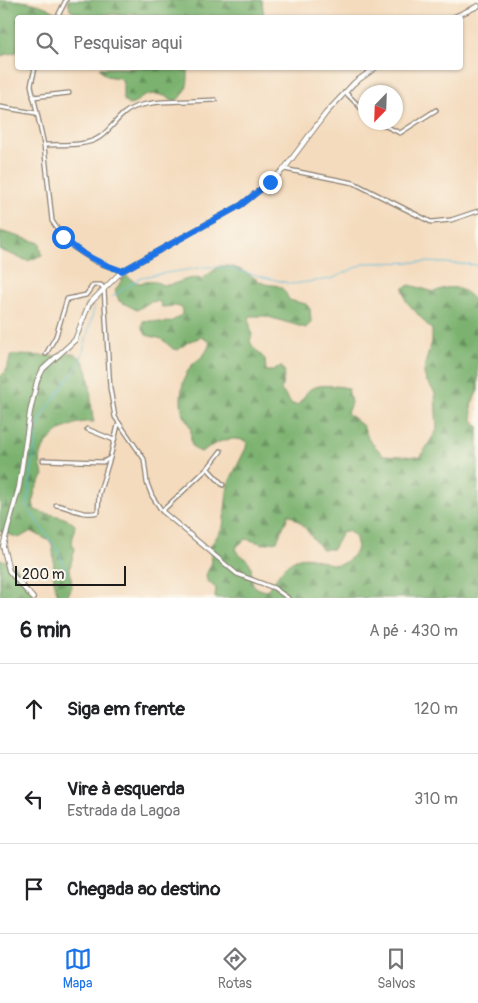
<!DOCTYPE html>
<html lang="pt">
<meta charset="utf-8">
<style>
body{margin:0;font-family:Pangolin,sans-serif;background:#f2f2f2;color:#202124}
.compass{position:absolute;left:358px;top:85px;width:45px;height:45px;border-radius:50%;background:#fff;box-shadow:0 1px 4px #0004;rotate:203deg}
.scale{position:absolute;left:15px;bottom:12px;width:111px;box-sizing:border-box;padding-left:5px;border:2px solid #1c1c1c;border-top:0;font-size:14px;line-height:18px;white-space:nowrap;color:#1c1c1c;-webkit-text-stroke:4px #fbf7ec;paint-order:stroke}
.stop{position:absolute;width:15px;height:15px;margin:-11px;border:4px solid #1a73e8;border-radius:50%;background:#fff}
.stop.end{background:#1a73e8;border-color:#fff;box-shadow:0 1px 5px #0008}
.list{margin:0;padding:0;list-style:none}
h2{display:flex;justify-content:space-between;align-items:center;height:65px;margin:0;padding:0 20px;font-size:21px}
h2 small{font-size:16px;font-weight:400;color:#757577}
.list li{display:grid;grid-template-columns:32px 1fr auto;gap:15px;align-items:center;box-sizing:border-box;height:90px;padding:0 20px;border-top:1px solid #e0e0e0}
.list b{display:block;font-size:19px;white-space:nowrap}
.list p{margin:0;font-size:16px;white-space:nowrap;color:#757577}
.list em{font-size:16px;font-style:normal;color:#757577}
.icon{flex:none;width:28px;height:28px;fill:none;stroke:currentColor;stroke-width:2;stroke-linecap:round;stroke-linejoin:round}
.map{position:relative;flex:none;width:478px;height:598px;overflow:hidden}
.search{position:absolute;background:#fff;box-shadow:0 1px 4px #0004;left:15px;right:15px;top:15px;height:55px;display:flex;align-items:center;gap:12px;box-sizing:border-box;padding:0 18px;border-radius:5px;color:#757577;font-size:19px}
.sheet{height:335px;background:#fff}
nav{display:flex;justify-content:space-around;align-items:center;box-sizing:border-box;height:70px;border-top:1px solid #e0e0e0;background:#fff;font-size:14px;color:#757577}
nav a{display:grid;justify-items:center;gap:2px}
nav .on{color:#1a73e8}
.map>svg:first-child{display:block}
.forest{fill:url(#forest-firs);stroke:#4c6746;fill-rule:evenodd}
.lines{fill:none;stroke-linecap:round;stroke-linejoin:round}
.stream{stroke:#5dbbdb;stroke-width:1}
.minor-casing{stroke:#887c6d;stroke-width:5.5}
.tertiary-casing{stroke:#887c6d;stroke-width:6}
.minor{stroke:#fff;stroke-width:3}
.tertiary{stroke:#fff;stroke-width:4}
.route{stroke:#1a73e8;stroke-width:6}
</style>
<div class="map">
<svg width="478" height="598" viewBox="0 0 478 598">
<defs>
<pattern id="forest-firs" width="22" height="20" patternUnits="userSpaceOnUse" patternTransform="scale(1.25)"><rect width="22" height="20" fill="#7cb270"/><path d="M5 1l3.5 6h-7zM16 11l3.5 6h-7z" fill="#65905b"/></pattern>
</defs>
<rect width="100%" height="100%" fill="#fbf7ec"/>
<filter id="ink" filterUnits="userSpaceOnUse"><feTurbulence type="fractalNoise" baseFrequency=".02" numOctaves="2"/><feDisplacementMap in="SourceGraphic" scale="10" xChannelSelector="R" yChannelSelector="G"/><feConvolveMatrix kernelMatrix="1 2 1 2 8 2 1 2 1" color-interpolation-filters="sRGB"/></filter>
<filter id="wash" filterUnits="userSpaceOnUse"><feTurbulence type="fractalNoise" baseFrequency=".0096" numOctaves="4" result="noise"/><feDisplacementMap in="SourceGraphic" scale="20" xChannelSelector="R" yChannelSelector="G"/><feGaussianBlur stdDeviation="1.12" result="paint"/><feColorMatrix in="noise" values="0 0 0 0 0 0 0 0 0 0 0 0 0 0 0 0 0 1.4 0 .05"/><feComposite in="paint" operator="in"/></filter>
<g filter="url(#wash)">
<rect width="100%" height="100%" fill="#f4dbbe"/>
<g class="forest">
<path d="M 0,0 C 20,0 46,2 61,17 L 18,18 L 17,52 L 0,56 Z"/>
<polygon points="68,0 262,0 264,18 136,18 136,13 124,16 113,14 82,17 70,10"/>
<path d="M 99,68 L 188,68 C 188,82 189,93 175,101 C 160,92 146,91 134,104 L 128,105 L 123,99 L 123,82 L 119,78 L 106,76 Z"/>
<polygon points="0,231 40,243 42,255 28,261 0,250"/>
<path d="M 220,266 C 237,265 246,273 261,282 C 273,289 280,278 289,300 L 306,304 L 310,309 L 311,322 L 306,328 L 265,316 L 250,316 L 249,321 L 252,335 L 250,341 L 253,347 L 265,359 L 266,371 L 272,371 L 281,366 L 285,372 L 281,390 L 292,404 L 297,405 C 303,401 304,395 309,390 C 316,383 339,386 348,388 L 351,403 L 347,413 L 363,426 L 369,440 L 383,455 L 420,457 L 437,430 L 435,393 L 426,380 L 424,373 L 425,364 L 432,342 L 432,330 L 406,301 L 403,288 L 410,285 L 434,292 C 454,283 464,288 478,304 L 478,390 L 471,405 L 473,420 L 478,426 L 478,598 L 215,598 L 216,588 L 207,581 L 206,575 L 212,562 L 210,547 L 223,527 L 228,484 L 246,448 L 247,442 C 231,434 215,443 201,452 C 186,446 193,439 190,427 C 188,421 183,416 182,410 C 179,396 183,372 194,363 C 203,356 207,353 210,342 L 201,337 L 188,342 L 178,350 L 173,349 L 162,339 L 146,335 L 142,327 L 143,321 C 159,319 166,329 182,314 L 182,308 L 176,306 L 162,307 L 159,301 L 150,302 L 137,310 L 119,301 L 115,290 L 126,275 C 140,288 140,280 155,282 C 158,282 160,284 163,285 C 178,286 186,275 202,279 ZM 289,514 L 302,524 L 321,549 L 333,549 L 342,533 L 347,531 C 357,535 358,541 356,551 C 335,582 318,548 294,560 C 281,566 276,581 266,591 C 243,586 256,573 249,562 C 246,558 240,555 236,551 L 237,546 L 246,539 L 264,544 L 277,541 Z"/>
<path d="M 68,353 C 96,353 88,403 94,422 C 68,419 28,445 44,475 C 37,486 30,497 35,510 C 49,516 64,514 75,525 L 72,543 L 75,549 L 70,567 L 72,587 L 67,597 L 60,598 C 49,582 57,559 51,542 L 31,531 L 19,538 L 0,531 L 0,377 L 6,371 L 11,355 L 55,356 L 59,358 Z"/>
<path d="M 0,559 C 21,566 28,578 34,598 L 0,598 Z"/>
</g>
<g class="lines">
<g class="stream">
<polyline points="112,297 141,277 205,267 223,267 292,284 331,279 366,263 427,262 478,265"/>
<polyline points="67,574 59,552 27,507 37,430 44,413 80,363 95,305"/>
</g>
</g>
</g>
<g filter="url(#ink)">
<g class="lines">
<g class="minor-casing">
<g id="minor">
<polyline points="57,18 66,0"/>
<polyline points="35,68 31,85 44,145 52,221 63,237 73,247 96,262 122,271"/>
<polyline points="345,92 366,113"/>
<polyline points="33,97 69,93"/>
<polyline points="396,104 396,103"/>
<polyline points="0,107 36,113"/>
<polyline points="377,122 400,133 436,110"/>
<path d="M 44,145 C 61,144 86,147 100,137 C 113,128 120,112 135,107 C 159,99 190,102 215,100"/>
<polyline points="284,169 354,183 431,222 451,220 478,211"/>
<polyline points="46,354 56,336 67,299 86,295 93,285 101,285 104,289 110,388 115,417 144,459 147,483 152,496 162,511 237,574 274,588 288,598"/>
<polyline points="87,429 114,440"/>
<polyline points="43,460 103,462 110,458 118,425"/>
<polyline points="208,469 223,485"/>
<path d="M 56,505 C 70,507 84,517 98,512 L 99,494 L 110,458"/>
<polyline points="162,511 208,468 221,451"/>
</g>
</g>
<g class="tertiary-casing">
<g id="tertiary">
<polyline points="452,18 478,6"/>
<polyline points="33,598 9,571 3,546 19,487 30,412 37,381 43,369 75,340 89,304 122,271 241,205 270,182 284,169 326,113 354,83 375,68"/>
</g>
</g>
<use href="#minor" class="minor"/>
<use href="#tertiary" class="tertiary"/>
</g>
</g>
<g class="lines" filter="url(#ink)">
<path class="route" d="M 63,237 C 80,254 99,263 122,271 L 241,205 L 270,182"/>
</g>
</svg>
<svg class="compass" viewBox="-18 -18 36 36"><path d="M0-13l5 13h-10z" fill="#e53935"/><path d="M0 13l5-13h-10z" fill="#757577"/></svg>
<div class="scale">200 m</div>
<div class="stop" style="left:63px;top:237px"></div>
<div class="stop end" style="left:270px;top:182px"></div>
<div class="search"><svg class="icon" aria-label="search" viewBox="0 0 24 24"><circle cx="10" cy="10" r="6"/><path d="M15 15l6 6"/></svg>Pesquisar aqui</div>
</div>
<section class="sheet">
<h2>6 min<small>A pé · 430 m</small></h2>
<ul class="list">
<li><svg class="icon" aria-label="ahead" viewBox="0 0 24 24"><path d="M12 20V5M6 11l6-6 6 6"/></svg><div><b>Siga em frente</b></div><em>120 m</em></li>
<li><svg class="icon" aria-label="left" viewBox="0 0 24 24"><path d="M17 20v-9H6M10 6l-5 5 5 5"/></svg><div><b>Vire à esquerda</b><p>Estrada da Lagoa</p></div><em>310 m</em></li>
<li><svg class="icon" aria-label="arrive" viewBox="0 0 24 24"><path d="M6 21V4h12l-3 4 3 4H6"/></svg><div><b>Chegada ao destino</b></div></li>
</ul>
</section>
<nav>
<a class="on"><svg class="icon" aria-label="map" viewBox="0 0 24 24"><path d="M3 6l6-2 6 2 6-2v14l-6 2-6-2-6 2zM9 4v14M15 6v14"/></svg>Mapa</a>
<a><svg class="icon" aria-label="directions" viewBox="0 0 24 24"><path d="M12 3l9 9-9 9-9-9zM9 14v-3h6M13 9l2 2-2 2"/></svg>Rotas</a>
<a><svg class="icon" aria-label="saved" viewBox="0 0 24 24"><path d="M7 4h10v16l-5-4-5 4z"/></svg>Salvos</a>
</nav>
